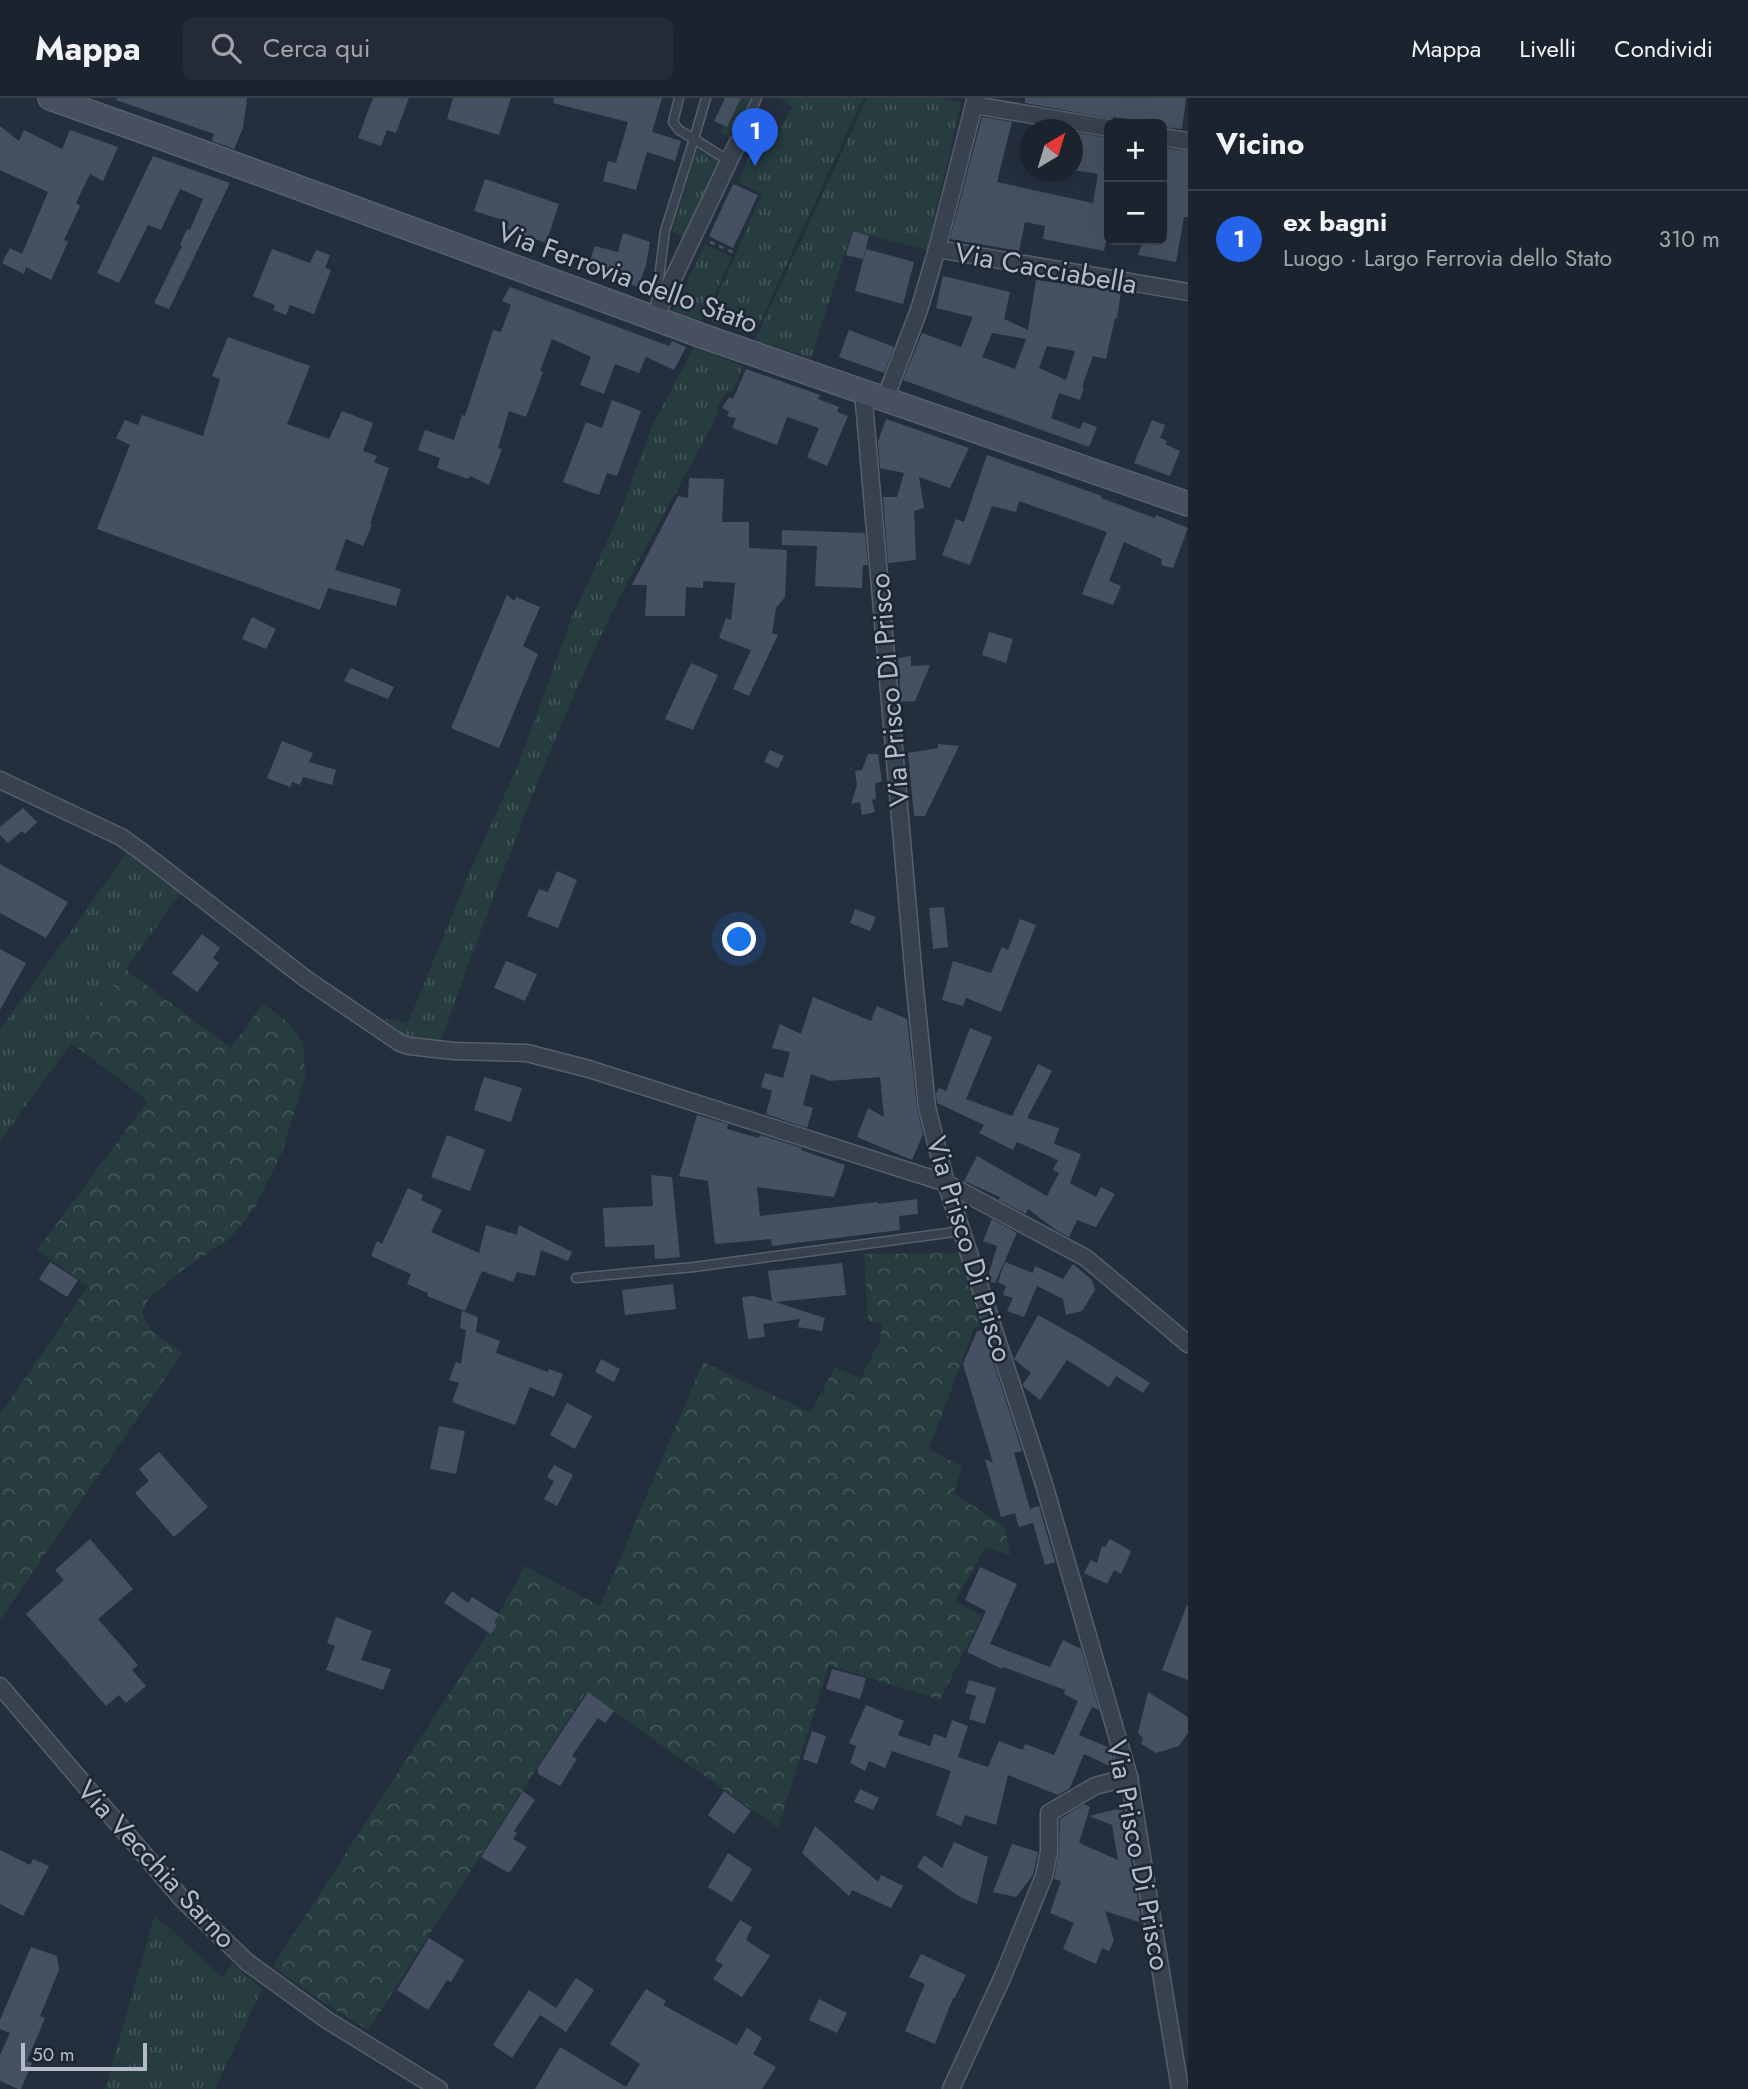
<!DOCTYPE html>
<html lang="it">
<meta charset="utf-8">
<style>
body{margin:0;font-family:Jost,sans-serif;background:#242b36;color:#f1f3f6}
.controls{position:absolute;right:21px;top:21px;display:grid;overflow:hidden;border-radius:10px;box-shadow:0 7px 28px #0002}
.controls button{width:63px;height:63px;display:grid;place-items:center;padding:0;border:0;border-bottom:2px solid #39404a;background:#1b232e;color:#f1f3f6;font:35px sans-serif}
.compass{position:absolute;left:1020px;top:21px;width:63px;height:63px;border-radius:50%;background:#1b232e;box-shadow:0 7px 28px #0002;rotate:38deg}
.scale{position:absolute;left:21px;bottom:18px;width:126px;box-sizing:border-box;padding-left:7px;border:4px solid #b4bcc9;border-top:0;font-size:19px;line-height:24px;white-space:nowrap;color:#b4bcc9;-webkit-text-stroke:5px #1d2633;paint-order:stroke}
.you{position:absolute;left:740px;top:842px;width:24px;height:24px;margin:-18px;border:5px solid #fff;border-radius:50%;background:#1a73e8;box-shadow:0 0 0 10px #1a73e833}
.badge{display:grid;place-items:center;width:46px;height:46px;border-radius:50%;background:#2563eb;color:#fff;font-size:23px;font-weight:700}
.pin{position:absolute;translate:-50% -58px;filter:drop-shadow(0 2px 4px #0008)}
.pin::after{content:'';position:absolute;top:37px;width:24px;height:21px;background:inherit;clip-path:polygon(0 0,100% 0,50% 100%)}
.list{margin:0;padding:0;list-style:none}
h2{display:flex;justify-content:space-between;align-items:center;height:91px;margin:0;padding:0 28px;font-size:30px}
h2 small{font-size:23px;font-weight:400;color:#a0a4aa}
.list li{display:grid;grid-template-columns:46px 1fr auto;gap:21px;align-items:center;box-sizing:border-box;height:98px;padding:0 28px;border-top:2px solid #39404a}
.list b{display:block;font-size:26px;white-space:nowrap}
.list p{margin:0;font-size:23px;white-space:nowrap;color:#a0a4aa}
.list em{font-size:23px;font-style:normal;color:#a0a4aa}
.icon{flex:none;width:38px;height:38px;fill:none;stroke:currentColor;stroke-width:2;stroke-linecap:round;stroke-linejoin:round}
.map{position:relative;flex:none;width:1188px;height:1991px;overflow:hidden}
header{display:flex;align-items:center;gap:42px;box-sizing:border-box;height:98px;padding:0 35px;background:#1b232e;border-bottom:2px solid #39404a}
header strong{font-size:33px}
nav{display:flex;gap:38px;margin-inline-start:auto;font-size:24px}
.search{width:490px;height:63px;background:#242b36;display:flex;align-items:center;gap:18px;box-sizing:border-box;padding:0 24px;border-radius:10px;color:#a0a4aa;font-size:26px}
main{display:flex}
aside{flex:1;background:#1b232e}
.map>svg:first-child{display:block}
.grass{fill:url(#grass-tufts)}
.forest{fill:url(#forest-crowns)}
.building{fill:#455162;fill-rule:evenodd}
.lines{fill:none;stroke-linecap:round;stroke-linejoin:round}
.lane-casing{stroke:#565f6c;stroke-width:11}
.street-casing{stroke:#565f6c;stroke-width:19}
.secondary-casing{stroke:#565f6c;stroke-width:26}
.path{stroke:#44595c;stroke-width:2.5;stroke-dasharray:5 5;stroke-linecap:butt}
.lane{stroke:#38414e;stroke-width:8}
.street{stroke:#38414e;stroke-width:16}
.secondary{stroke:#465061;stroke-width:23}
.labels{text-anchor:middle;stroke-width:5;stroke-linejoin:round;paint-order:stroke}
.street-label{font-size:28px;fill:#b4bcc9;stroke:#1d2633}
</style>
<header>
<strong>Mappa</strong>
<div class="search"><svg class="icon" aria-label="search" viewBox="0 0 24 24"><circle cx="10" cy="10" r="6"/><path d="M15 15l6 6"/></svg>Cerca qui</div>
<nav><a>Mappa</a><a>Livelli</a><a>Condividi</a></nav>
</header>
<main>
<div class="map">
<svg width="1188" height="1991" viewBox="0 0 1188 1991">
<defs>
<pattern id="grass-tufts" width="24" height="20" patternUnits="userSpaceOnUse" patternTransform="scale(1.75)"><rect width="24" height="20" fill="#263c3f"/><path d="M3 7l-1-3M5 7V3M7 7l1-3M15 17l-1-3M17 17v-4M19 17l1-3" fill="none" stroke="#435659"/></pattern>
<pattern id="forest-crowns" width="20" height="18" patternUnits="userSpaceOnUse" patternTransform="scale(1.75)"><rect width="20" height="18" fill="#263c3f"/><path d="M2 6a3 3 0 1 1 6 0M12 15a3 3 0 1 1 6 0" fill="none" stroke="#435659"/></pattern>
</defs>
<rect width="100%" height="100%" fill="#242f3e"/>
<g class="grass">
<polygon points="737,0 753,0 733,42 720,34 723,27 727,29 740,3"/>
<polygon points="780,0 863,0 754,237 707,222 762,96 738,84 760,34 777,37 792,9"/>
<polygon points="867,0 944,0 961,5 927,152 852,133 811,260 755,242"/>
<polygon points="697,51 720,63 686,140 672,134"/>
<polygon points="705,146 732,159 702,223 673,213"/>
<path d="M 694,249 L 743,268 L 732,295 L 728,293 L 717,309 L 719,314 C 676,396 629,475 591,559 C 534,685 487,815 440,945 L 404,937 L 382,920 L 408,925 L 470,773 L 519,665 L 571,521 L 619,417 L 652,328 Z"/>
<polygon points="128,753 181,795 0,1043 0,932"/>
<polygon points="155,1817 223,1880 232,1865 262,1891 215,1991 105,1991"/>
</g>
<g class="forest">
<polygon points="125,871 231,950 263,905 289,925 303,945 305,978 283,1052 255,1109 231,1139 177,1176 149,1200 142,1215 150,1231 182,1255 0,1522 0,1317 88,1188 37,1152 148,1003 71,945"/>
<polygon points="962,1155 984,1227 974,1230 929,1351 962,1369 954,1395 1005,1429 1010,1457 986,1449 955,1503 982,1518 940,1602 829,1567 778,1730 586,1594 368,1932 321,1903 273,1868 489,1534 525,1468 600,1508 703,1264 811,1315 835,1269 861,1280 880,1242 882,1227 868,1222 864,1156"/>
</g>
<g class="building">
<polygon points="117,0 247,0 243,30 234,51 212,43 214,36 116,2"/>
<polygon points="373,0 409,0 396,35 387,32 381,48 358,40"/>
<polygon points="453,0 511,0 499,37 447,21"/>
<polygon points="554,0 662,0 652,34 681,43 675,63 647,54 636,92 603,83 608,63 616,65 628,24 553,5"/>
<polygon points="725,0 741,0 727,29 714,23"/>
<polygon points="1025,0 1186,0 1182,31 1162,29 1162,26 1147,26 1147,24 1113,19 1113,21 1025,5"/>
<polygon points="982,19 1012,24 997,84 1093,105 1098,76 1073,72 1073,34 1109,40 1109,132 1104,153 1043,141 1045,128 1025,124 1019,153 950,141"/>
<polygon points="0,28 19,43 24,32 62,51 70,32 118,49 103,83 90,76 76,105 80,108 64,142 68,144 51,182 26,169 24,176 2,165 10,150 22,156 48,94 0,72"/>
<polygon points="1162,50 1188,53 1188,119 1184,119 1176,164 1138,157 1143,142 1162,142"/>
<polygon points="153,58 230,85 169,211 154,205 182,148 180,147 187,131 190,132 203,101 180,91 161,132 148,127 119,185 97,175"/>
<polygon points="485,81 559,106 546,145 506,131 509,124 474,113"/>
<polygon points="733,86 758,97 733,150 709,138"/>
<polygon points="853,133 869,138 863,161 846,157"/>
<polygon points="623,135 650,144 646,167 638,189 587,171 595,148 618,154"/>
<polygon points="272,151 310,165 316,152 330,157 325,170 331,172 314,216 290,207 286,217 273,212 275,207 253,198"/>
<polygon points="866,151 914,164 903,206 855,193"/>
<path d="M 943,178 L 1010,194 L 1004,221 L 1028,232 L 1036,182 L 1121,194 L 1117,220 L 1115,220 L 1106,261 L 1093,258 L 1082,289 L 1084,290 L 1080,302 L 1059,295 L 1051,320 L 1080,331 L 1083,324 L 1097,329 L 1089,349 L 903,282 L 922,235 L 961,249 L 973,219 L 936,210 ZM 992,235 L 1026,241 L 1015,271 L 982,259 ZM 1047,248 L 1075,253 L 1066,282 L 1039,270 Z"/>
<polygon points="510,189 669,248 672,243 686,249 674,272 646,259 639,275 615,266 604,296 580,287 591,259 552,241 540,273 543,274 526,319 509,313 498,350 502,351 489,387 470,378 468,381 437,370 440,360 418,352 425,332 454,342 462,317 465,318 493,232 501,234 511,207 502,203"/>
<polygon points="849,232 894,249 884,275 839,259"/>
<polygon points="228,239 310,268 287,326 329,341 342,313 373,325 363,353 377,358 374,364 389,370 370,426 372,427 363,448 346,441 335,472 401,491 396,508 328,490 320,512 97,431 130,347 116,340 125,322 138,327 142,317 203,338 220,281 212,278"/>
<polygon points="746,271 820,297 818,301 839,309 837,314 848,318 827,368 807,359 819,330 787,319 777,347 732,330 736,320 727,318 729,313 722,310 729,299 733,301"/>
<polygon points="612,302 641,313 617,378 607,375 599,397 563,384 586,324 602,330"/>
<polygon points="886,321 969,350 950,390 919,379 924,410 914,413 916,462 888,465 883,399 897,399 904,375 880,370 878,344"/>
<polygon points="1152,322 1165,327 1160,340 1167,343 1165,346 1180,353 1170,378 1134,365"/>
<polygon points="987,357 1102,398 1101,400 1155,420 1156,417 1188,430 1173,470 1161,467 1162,461 1124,444 1109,483 1121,488 1113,507 1082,496 1107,434 1019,403 1016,414 992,408 970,467 942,457 956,421 964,424"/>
<polygon points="689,380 724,381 722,424 749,424 749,450 787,452 785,499 776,510 772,535 778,537 749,598 733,591 751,552 719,540 726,520 731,522 735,485 703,483 703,490 686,489 685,518 645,518 647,487 632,487 678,398 688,400"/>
<polygon points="782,432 865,435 868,467 863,467 862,490 815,488 817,448 782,447"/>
<polygon points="507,497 514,503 516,499 540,509 523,548 538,556 499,650 451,630"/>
<polygon points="252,519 276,531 266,551 242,541"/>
<polygon points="989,534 1013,541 1006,565 982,557"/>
<polygon points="911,558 911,568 930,567 915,603 901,604 898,560"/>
<polygon points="691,565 718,577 693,632 665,621"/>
<polygon points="351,570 394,589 388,601 344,583"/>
<polygon points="282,643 313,655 309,664 336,672 332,687 303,679 300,687 292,684 290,689 267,680"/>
<polygon points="938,646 959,648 925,718 914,718 908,655 938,650"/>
<polygon points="770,652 784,658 778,670 764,664"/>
<polygon points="868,656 878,656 882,684 875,685 876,701 872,702 875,714 862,717 860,704 851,706 857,687 855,673 862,672"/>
<polygon points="23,710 37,724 25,736 22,733 8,745 0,737 0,729"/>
<polygon points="0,766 68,804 46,840 0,815"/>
<polygon points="557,773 577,782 558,830 527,818 539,791 548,794"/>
<polygon points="944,809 948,849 933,851 929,810"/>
<polygon points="855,811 876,819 870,833 850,825"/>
<polygon points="1020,821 1036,827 1001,914 966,900 963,908 942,902 953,863 991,875 1002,849 1008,852"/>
<polygon points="202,836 220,850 213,860 219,865 197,894 172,875"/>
<polygon points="0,851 26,865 0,912"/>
<polygon points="506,863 537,876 525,903 494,890"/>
<polygon points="813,899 871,923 877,908 907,921 917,1010 923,1036 912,1062 857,1039 868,1010 884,1019 880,979 830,983 811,976 803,1007 813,1010 807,1030 766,1016 772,993 761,989 765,975 783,980 790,954 772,950 780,926 801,936"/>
<polygon points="970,930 992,939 966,1001 1012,1018 1038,966 1052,973 1027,1020 1059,1030 1054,1046 1081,1056 1070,1085 1096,1099 1101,1089 1115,1096 1096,1129 1077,1122 1069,1139 1056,1132 1028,1111 1026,1116 999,1102 1000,1099 964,1083 977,1058 1047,1098 1059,1075 1053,1072 1058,1062 1017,1044 1013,1052 979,1035 984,1027 937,1005 936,996 939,990 946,993"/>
<polygon points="484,979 522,990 511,1024 474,1012"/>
<polygon points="697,1017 728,1026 727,1031 759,1040 760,1037 802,1050 801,1052 845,1067 834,1099 757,1089 760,1118 878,1104 878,1106 917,1101 918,1116 899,1118 900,1132 772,1148 771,1141 715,1146 708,1083 679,1078"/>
<polygon points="447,1037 485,1052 470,1093 431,1079"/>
<polygon points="651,1077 672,1079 680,1159 655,1161 654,1147 605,1149 603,1110 653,1108"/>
<polygon points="408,1090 423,1097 421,1102 442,1112 431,1134 479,1155 486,1127 517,1137 519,1127 572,1154 568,1163 541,1152 535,1178 517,1174 513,1184 482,1173 465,1213 427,1198 428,1195 407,1186 411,1176 371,1158 377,1143 382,1146"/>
<polygon points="992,1121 1017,1135 995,1185 989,1183 988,1179 997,1148 983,1143"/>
<polygon points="50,1164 78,1182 67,1199 39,1181"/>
<polygon points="1005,1164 1033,1175 1035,1168 1063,1181 1073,1166 1092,1182 1095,1192 1082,1213 1066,1217 1063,1201 1037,1188 1024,1219 1007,1213 1013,1200 1003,1197 1006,1188 998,1184"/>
<polygon points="842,1165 846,1197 775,1204 825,1220 822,1233 798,1229 800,1221 763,1226 765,1239 748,1241 742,1199 753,1198 772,1203 768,1173"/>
<polygon points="673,1186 676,1211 625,1217 622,1192"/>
<polygon points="462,1213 478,1219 476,1234 500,1243 496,1255 548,1274 549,1271 563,1276 554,1299 530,1289 515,1327 452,1304 459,1285 449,1282 456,1264 461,1266 466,1232 460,1230"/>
<polygon points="1038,1217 1081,1241 1150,1285 1143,1295 1116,1278 1109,1289 1067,1262 1040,1302 1024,1289 1023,1286 1031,1275 1014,1261"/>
<polygon points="983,1232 1022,1353 1014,1355 1030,1411 1039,1408 1055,1464 1045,1467 1033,1425 1019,1429 1015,1415 1001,1419 985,1361 993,1365 963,1266 977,1233"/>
<polygon points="601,1261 620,1271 614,1284 595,1274"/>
<polygon points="567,1305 592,1318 575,1351 550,1337"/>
<polygon points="439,1328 465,1333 456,1376 430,1371"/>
<polygon points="159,1354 208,1409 174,1439 135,1395 149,1383 139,1371"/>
<polygon points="554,1367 573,1377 557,1408 544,1401 554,1383 547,1379"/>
<polygon points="90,1441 133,1491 98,1521 138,1567 132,1572 146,1588 126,1605 119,1597 106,1608 26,1516 64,1482 55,1472"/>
<polygon points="1110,1441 1131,1453 1121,1476 1114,1472 1107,1486 1084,1475 1091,1462 1097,1465 1102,1448 1105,1449"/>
<polygon points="980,1469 1017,1486 990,1546 1050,1569 1063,1542 1081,1551 1099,1612 1092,1609 1079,1637 1110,1650 1115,1668 1114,1670 1084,1656 1070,1690 1058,1697 1008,1677 996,1727 965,1717 961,1728 936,1717 951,1673 892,1653 885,1670 869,1663 865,1673 850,1665 856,1648 849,1645 866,1607 904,1623 898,1637 930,1648 934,1636 946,1640 952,1622 968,1628 958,1659 988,1669 999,1643 1023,1652 1025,1646 1054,1657 1078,1603 1064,1596 1065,1592 1003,1569 1002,1571 967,1554 986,1513 965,1502"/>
<polygon points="452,1493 468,1505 472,1499 499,1516 494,1525 497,1527 491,1536 444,1505"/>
<polygon points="1187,1507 1188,1507 1188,1582 1162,1572"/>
<polygon points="336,1519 372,1533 361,1562 391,1571 383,1592 326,1572 335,1548 327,1545"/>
<polygon points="832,1571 866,1580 860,1601 826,1591"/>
<polygon points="969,1582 996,1590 985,1626 969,1621 976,1598 965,1595"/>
<polygon points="588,1594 614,1613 605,1625 598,1620 572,1658 577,1661 560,1688 538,1676 538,1670"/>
<polygon points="1148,1594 1188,1619 1188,1635 1179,1648 1156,1655 1141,1646 1143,1640 1138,1635"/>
<polygon points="812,1633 826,1638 817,1666 803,1661"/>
<polygon points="860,1691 879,1700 873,1712 854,1704"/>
<polygon points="523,1693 535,1702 514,1733 517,1735 513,1741 527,1749 509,1775 481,1759"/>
<polygon points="724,1693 751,1713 734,1736 708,1717"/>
<polygon points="1084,1706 1090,1709 1079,1745 1118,1762 1112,1727 1089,1718 1122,1710 1142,1825 1105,1813 1114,1842 1109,1853 1102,1850 1096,1866 1063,1851 1074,1825 1050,1815 1061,1783 1054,1781 1059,1754 1060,1721"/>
<polygon points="815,1728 878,1784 881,1777 903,1788 891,1810 852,1792 849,1798 802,1755"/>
<polygon points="954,1744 988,1759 977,1806 960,1799 917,1769 924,1757 942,1770"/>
<polygon points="1012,1746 1038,1754 1033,1777 1016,1799 993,1794"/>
<polygon points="0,1752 30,1767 33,1761 49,1768 23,1818 0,1806"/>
<polygon points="728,1755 752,1771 732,1804 708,1789"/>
<polygon points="740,1822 752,1829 746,1842 770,1858 742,1899 713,1881 723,1867 715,1862"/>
<polygon points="429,1840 464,1862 451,1884 447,1882 428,1912 397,1892"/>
<polygon points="31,1849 57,1858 59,1872 40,1918 45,1920 27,1963 32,1965 21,1991 18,1991 0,1983 0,1957 10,1935 0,1931 0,1922"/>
<polygon points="921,1856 966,1877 954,1901 953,1900 935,1946 905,1933 925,1886 909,1879"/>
<polygon points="576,1880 594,1892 566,1934 540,1917 512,1960 493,1947 529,1892 556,1910"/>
<polygon points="646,1891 666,1903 663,1907 737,1947 747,1930 762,1940 753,1956 776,1969 762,1991 535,1991 560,1949 626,1989 640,1966 610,1946"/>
<polygon points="819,1901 847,1915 837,1935 809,1922"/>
</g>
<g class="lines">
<g class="lane-casing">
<g id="lane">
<polyline points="706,0 694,41 729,63"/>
<polyline points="737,46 757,0"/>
<polyline points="656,204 665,133 694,41 679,32 673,24 679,0"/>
<polyline points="576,1180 694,1169 962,1133"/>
</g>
</g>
<g class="street-casing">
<g id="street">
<polyline points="975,0 974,7 1109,30"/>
<polyline points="1162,39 1188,43"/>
<polyline points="937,151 974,7"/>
<polyline points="654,221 737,46"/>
<polyline points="863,293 914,881 927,1009 946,1085 1043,1383 1129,1679 1180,1991"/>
<polyline points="885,301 919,212 937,151 1188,194"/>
<polyline points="0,682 121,739 142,754 306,881 400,945 409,948 454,953 527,955 589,971 946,1085 1086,1160 1188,1246"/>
<polyline points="0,1588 183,1802 247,1864 327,1922 439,1991"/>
<polyline points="951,1991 1003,1878 1044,1778 1049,1754 1049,1715 1095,1688 1129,1679"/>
</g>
</g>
<g class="secondary-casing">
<polyline id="secondary" points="50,0 171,43 708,240 1188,406"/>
</g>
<polyline class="path" points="710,144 737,156"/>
<use href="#lane" class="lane"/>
<use href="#street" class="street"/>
<use href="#secondary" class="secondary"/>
</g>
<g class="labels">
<g class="street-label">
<text transform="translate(1046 170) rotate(10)" y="10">Via Cacciabella</text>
<text transform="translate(628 179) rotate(20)" y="10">Via Ferrovia dello Stato</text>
<text transform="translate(889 592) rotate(-95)" y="10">Via Prisco Di Prisco</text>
<text transform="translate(970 1151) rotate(73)" y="10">Via Prisco Di Prisco</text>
<text transform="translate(1139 1757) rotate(79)" y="10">Via Prisco Di Prisco</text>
<text transform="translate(157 1766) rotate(47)" y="10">Via Vecchia Sarno</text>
</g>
</g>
</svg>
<div class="controls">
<button>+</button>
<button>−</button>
</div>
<svg class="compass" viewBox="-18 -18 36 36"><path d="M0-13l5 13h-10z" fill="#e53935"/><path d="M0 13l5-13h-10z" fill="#a0a4aa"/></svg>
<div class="scale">50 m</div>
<div class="you"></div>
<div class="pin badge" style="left:755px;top:68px">1</div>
</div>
<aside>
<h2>Vicino<small></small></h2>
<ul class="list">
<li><span class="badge">1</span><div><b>ex bagni</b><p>Luogo · Largo Ferrovia dello Stato</p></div><em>310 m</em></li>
</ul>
</aside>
</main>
